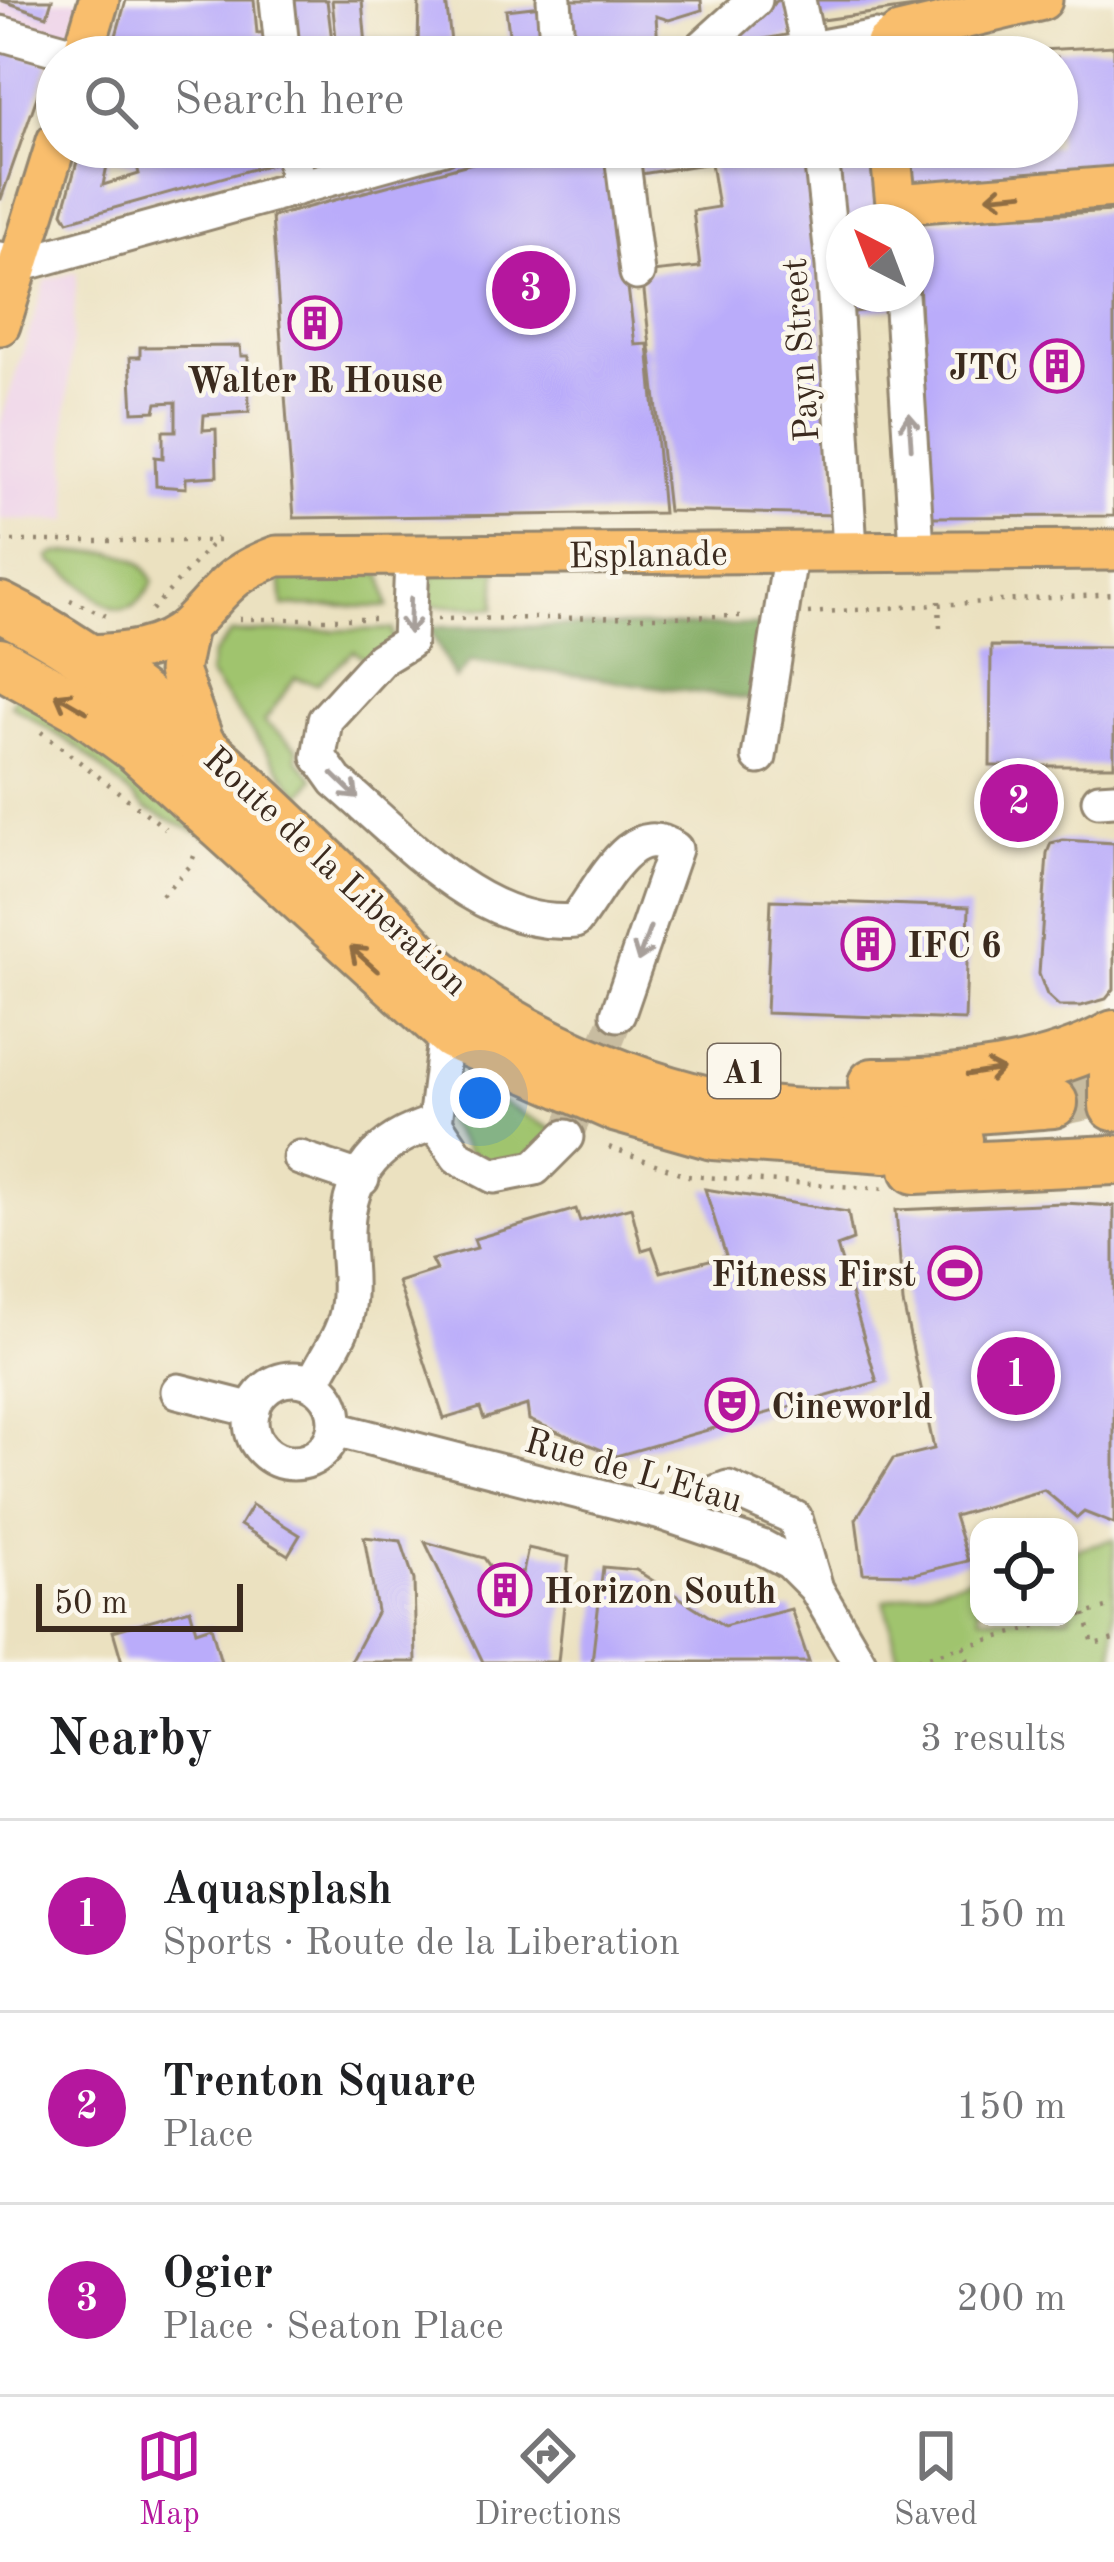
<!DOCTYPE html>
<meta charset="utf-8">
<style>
body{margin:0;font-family:"Old Standard TT",serif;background:#f6f6f6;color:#202124}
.controls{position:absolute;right:36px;bottom:36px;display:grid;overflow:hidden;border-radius:24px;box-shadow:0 3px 9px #0004}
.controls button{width:108px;height:108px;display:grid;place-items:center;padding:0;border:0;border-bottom:3px solid #e0e0e0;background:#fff;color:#202124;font:60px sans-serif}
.compass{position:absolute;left:826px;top:204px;width:108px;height:108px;border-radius:50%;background:#fff;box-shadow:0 3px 9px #0004;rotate:318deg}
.scale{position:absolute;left:36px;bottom:30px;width:207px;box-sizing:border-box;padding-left:12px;border:6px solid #3b2a1e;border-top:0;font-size:33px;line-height:42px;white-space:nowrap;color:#3b2a1e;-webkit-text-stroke:9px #fbf7ec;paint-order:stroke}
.you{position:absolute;left:480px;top:1098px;width:42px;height:42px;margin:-30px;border:9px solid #fff;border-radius:50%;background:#1a73e8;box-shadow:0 0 0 18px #1a73e833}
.badge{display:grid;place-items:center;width:78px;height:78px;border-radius:50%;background:#b5179e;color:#fff;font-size:39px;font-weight:700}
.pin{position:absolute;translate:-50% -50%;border:6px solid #fff;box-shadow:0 3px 12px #0006}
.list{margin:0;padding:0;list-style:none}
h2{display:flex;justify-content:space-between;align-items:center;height:156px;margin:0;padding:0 48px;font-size:51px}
h2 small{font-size:39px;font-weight:400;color:#757577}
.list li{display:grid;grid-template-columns:78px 1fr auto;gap:36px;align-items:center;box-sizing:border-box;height:192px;padding:0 48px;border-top:3px solid #e0e0e0}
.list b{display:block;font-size:45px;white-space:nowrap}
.list p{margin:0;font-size:39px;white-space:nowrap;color:#757577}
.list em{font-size:39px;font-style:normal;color:#757577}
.icon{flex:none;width:66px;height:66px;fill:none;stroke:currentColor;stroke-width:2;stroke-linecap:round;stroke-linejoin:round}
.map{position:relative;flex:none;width:1114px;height:1662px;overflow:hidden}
.search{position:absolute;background:#fff;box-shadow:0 3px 9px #0004;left:36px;right:36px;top:36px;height:132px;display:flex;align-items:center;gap:30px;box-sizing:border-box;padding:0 42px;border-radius:66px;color:#757577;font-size:45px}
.sheet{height:732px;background:#fff}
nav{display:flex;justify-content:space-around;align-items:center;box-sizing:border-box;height:168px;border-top:3px solid #e0e0e0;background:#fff;font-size:33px;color:#757577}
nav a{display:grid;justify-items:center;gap:6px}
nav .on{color:#b5179e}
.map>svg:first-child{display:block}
.built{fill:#edd0e9}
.green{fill:#a0c46e;stroke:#6e7746;stroke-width:3}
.forest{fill:#80aa61;stroke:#5e6a40;stroke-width:3}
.building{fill:#baacfa;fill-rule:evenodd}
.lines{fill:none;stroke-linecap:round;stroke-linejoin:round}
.minor-tunnel{stroke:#c8bca0;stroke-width:33;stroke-dasharray:33 16;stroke-linecap:butt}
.highway-tunnel{stroke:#c8bca0;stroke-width:48;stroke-dasharray:48 24;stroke-linecap:butt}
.minor-casing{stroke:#93866f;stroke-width:39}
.major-casing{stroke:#93866f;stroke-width:45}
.highway-casing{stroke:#93866f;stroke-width:54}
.path{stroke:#93866f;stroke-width:4.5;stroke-dasharray:3 9;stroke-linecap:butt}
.minor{stroke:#fff;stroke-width:33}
.major{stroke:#f9be6d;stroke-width:39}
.highway{stroke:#f9be6d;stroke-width:48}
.oneway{stroke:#906d42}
.oneway2{stroke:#a79f9a}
.labels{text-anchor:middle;stroke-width:9;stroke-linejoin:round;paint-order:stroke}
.shield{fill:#fbf7ec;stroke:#75685c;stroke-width:3}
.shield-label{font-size:33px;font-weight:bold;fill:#3b2a1e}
.street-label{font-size:36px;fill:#3b2a1e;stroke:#fbf7ec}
.poi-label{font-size:36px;font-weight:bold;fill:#3b2a1e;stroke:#fbf7ec;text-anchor:start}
</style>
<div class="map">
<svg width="1114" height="1662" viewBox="0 0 1114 1662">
<rect width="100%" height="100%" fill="#fbf7ec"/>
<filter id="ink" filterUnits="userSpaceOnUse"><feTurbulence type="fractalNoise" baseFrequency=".00833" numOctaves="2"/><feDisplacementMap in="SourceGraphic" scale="24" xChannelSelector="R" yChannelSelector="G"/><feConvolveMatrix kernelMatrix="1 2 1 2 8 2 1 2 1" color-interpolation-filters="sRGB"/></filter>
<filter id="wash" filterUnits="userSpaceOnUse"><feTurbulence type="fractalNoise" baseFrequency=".004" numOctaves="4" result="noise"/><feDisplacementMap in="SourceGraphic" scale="48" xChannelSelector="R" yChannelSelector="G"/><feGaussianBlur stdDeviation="2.7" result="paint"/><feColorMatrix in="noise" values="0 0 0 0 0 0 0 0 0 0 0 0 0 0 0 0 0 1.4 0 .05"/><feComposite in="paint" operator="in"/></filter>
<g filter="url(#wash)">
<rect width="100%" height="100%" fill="#ebe1c0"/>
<g class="built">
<polygon points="0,0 80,0 69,37 0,18"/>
<polygon points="77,272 66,422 69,521 0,520 0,425 7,401 46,280"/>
</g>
<g class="green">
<path d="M 57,553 C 94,554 137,542 153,582 C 119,646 90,579 52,563 L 49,557 Z"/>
<polygon points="497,569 495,608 428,605 433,574"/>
<polygon points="280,572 382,574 388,607 283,606"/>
<polygon points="392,629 394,644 368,662 354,651 317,684 295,678 264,722 297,748 297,759 314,779 300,796 209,675 212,656 231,633"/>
<polygon points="17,693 68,722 211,839 146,809 81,750 11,705"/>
<polygon points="453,1077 559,1133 531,1162 477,1163 446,1122"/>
<polygon points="1114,1539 1114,1662 900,1662 884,1601 979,1575 979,1617 1069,1617 1069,1551"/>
</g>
<polygon class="forest" points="779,625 752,700 471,661 455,679 429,627"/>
<g id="blocks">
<g class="building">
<polygon points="0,0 52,0 47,16"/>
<polygon points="126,0 254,0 257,33 295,31 292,0 327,0 334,57 110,57"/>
<polygon points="332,0 362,0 367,57 338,57"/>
<polygon points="419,0 446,0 451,42 418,46"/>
<polygon points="561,0 701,0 702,10 669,20 656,16 658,47 646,57 565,57"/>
<polygon points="778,0 784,0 793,36 723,52 721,47"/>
<polygon points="813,0 943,0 943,3 815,21"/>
<polygon points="542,6 548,57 466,57 511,49 506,10"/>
<polygon points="1114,46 1114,169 912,185 910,147 1057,147 1057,57 982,53"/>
<polygon points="0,49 49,63 1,199 0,199"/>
<path d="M 81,147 L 328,147 L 328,148 L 68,221 L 63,212 ZM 109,156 L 137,166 L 139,174 L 103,185 Z"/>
<polygon points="532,147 611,147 635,345 648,344 663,513 294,518 272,217"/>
<polygon points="636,147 809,147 837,515 668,511 642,273 700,267 693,211 718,207 711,163 641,174"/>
<polygon points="829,147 878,147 886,222 844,222"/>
<polygon points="1114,211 1114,516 931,517 916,222"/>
<polygon points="843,294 894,294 896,307 845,313"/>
<polygon points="240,346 241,356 248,356 249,412 204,415 203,430 216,429 217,476 186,478 186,488 156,486 155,457 163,458 163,431 176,431 176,402 157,403 155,411 133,412 130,357 140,357 140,347"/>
<polygon points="991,646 1114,647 1114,766 990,766"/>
<polygon points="1063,840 1114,843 1114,989 1106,999 1081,1006 1059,1006 1047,995 1039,974 1047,853 1051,843"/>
<polygon points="771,900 969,907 965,1020 766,1013"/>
<polygon points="705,1189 848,1212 853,1240 837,1246 877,1382 616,1456 529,1420 527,1405 484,1419 480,1408 444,1419 398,1282 436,1270 431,1260 477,1248 474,1239 576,1209 580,1221 631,1207 642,1250 652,1247 661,1272 726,1256"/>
<polygon points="1064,1203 1114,1206 1114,1524 1084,1512 1077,1518 1044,1490 954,1516 968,1561 914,1574 863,1573 856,1519 893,1459 934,1449 903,1303 896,1210"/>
<polygon points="252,1505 300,1535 288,1555 240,1525"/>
<polygon points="364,1537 401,1541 414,1580 416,1662 350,1662 377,1611"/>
<polygon points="425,1542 484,1558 491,1568 523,1573 528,1548 569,1557 558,1662 483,1662"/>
<polygon points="603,1567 636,1570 724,1626 791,1609 809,1662 592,1662"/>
<polygon points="190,1609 196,1631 211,1626 221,1662 122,1662 113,1631"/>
</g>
</g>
</g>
<g filter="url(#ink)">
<use href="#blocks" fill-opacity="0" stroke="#93866f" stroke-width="3"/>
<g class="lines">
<polyline class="minor-tunnel" points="566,1137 618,1014"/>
<polyline class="highway-tunnel" points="1053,1103 1114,1090"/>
<g class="minor-casing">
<g id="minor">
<polyline points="277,0 283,57"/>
<polyline points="554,0 558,57"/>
<polyline points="798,0 810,57"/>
<polyline points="0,33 82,56"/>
<polyline points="703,57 702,48 755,0"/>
<polyline points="766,57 876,37 886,44"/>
<polyline points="293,147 297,188"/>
<polyline points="621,147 637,273"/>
<polyline points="820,147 833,266 850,549"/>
<polyline points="0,259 19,265 444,147"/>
<polyline points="901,294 917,548"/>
<path d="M 412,557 L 409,642 L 381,659 L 325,720 L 319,757 L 336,781 C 403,837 481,930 575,921 C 600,891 630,816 675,849 L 618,1014"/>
<polyline points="759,757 791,550"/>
<polyline points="1099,800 1114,799"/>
<polyline points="435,1123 458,1157 494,1176 535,1168 566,1137"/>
<polyline points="435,1123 446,1031"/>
<polyline points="300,1158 362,1179"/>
<circle cx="293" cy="1421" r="42"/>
<path d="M 313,1383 C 324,1358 345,1334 348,1306 C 352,1280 346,1256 347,1230 C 349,1170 382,1138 435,1123"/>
<polyline points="178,1391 253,1410"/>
<polyline points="335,1429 662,1513 762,1547 790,1562 815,1587 859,1662"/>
<polyline points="662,1513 728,1488 795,1518 815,1585"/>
</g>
</g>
<g class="major-casing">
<g id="major">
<polyline points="82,57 99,0"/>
<polyline points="882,57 886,44 899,34 1042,0"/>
<polyline points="890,147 896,204 1114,187"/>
<polyline points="0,325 57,141"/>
<polyline points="187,627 178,671 206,748"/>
<path d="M 87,655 C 122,654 161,651 188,626 C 225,590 224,576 277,556 L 1114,550"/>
</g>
</g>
<g class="highway-casing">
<g id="highway">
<path d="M 0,607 C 153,683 263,806 387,921 C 402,936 415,954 431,967 C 520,1044 672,1106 789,1113 C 877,1118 966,1110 1053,1103"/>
<polyline points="0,663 84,710 136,748 452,1035 618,1108 713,1135 886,1148 958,1140"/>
<polyline points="1114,1058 1114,1106"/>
<path d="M 873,1083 C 951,1084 1047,1073 1114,1035"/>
<polyline points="915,1169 1114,1160"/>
</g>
</g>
<g class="path">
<polyline points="0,541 226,541"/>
<polyline points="70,600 114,619"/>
<polyline points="939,601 940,629"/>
<polyline points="152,610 217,538"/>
<polyline points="808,613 1114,594"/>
<polyline points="239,619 377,619"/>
<polyline points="437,619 749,616"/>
<polyline points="41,732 165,828"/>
<polyline points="162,895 190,866 196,851"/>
<polyline points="609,1147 688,1176 886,1189"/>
<polyline points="1085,1614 1093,1644 1114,1639"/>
<polyline points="964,1646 968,1662"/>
<polyline points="906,1662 1114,1606"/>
</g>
<use href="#minor" class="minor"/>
<use href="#major" class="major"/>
<use href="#highway" class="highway"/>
</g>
<defs><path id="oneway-shaft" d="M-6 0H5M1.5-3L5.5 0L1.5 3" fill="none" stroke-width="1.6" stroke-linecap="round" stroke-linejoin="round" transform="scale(3)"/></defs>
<g class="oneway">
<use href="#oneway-shaft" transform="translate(1005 195) rotate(175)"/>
<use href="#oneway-shaft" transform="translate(71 703) rotate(-150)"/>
<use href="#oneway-shaft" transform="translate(364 959) rotate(-138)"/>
<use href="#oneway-shaft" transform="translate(985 1072) rotate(-9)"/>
</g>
<g class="oneway2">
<use href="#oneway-shaft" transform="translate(910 431) rotate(-94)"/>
<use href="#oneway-shaft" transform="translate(410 616) rotate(92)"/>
<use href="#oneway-shaft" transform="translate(345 786) rotate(44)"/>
<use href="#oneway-shaft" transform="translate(644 944) rotate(110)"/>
</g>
</g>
<defs>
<g id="building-ring" transform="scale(2.7)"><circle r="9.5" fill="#fbf7ec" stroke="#b5179e" stroke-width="1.5"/><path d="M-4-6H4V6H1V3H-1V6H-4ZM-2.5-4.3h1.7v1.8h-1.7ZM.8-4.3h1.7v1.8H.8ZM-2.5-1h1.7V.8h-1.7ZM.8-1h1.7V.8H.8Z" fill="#b5179e"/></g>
<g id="stadium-ring" transform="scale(2.7)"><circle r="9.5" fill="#fbf7ec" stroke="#b5179e" stroke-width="1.5"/><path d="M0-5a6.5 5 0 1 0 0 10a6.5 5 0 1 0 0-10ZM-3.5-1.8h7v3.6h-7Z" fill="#b5179e"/></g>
<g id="theatre-ring" transform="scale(2.7)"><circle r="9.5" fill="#fbf7ec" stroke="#b5179e" stroke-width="1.5"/><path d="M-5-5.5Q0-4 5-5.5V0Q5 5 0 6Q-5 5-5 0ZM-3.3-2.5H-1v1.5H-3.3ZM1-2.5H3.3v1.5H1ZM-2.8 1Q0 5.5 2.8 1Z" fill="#b5179e"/></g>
</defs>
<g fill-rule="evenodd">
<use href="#building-ring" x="315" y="323"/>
<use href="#building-ring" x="1057" y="366"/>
<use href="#building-ring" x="868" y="944"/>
<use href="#stadium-ring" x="955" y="1273"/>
<use href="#theatre-ring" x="732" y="1405"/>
<use href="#building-ring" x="505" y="1590"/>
</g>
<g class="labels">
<rect class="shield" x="708" y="1044" width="72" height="54" rx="9"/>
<g class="shield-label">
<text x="744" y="1083">A1</text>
</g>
<g class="street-label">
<text transform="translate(799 350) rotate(-94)" y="13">Payn Street</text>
<text transform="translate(648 553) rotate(-1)" y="13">Esplanade</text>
<text transform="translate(337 870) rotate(43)" y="13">Route de la Liberation</text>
<text transform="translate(634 1469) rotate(16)" y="13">Rue de L'Etau</text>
</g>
<g class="poi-label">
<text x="1018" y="379" text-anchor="end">JTC</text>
<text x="315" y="392" text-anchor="middle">Walter R House</text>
<text x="907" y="957">IFC 6</text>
<text x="916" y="1286" text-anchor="end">Fitness First</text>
<text x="771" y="1418">Cineworld</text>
<text x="544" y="1603">Horizon South</text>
</g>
</g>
</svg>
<div class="controls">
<button><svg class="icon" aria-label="locate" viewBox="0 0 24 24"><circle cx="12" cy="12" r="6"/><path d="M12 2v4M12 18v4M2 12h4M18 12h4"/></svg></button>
</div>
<svg class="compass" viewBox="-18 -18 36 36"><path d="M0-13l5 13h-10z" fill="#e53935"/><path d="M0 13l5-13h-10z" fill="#757577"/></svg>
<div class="scale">50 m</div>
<div class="you"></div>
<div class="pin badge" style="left:1016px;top:1376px">1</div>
<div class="pin badge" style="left:1019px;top:803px">2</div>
<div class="pin badge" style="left:531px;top:290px">3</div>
<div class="search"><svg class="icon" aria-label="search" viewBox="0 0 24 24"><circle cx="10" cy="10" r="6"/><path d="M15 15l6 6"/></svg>Search here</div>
</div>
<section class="sheet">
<h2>Nearby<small>3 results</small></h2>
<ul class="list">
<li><span class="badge">1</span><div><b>Aquasplash</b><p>Sports · Route de la Liberation</p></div><em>150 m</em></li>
<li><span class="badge">2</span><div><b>Trenton Square</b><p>Place</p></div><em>150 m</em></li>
<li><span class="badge">3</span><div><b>Ogier</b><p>Place · Seaton Place</p></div><em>200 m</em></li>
</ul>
</section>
<nav>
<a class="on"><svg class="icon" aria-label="map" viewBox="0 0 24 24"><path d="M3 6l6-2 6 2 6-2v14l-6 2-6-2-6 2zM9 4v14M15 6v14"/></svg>Map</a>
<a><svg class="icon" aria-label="directions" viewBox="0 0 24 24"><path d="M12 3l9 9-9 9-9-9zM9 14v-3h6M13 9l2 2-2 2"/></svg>Directions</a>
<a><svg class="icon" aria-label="saved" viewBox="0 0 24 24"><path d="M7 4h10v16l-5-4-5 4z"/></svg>Saved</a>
</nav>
